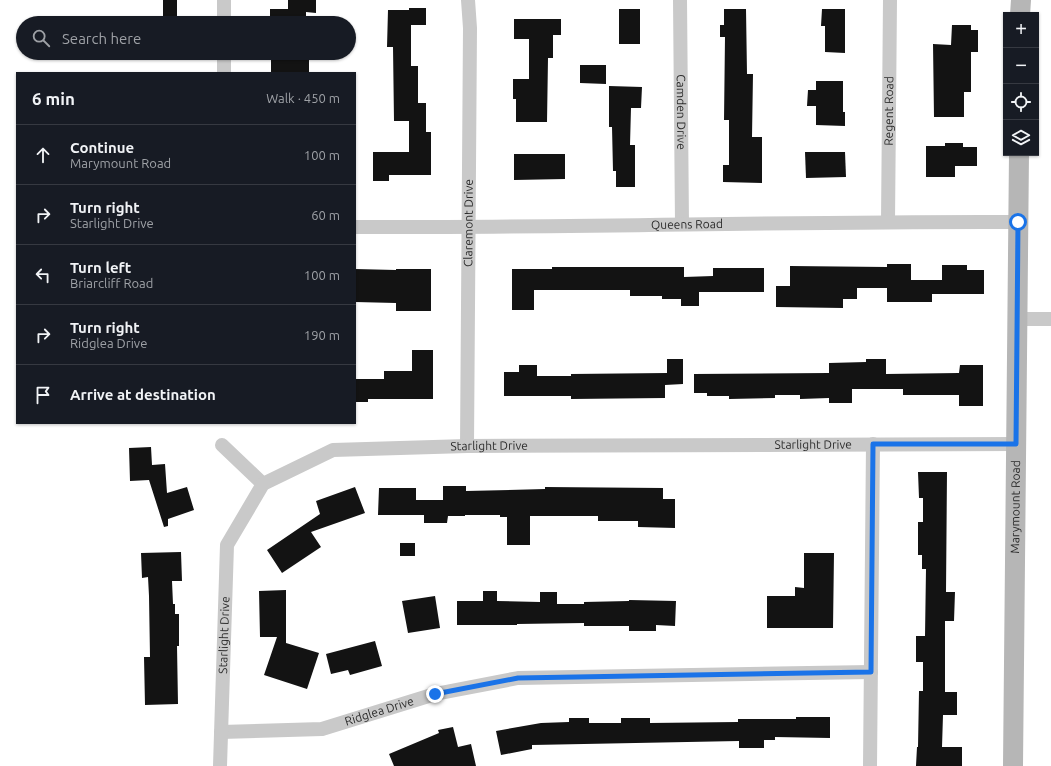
<!DOCTYPE html>
<meta charset="utf-8">
<style>
body{margin:0;font-family:Ubuntu,sans-serif;background:#242831;color:#f1f3f6}
.controls{position:absolute;right:12px;top:12px;display:grid;overflow:hidden;border-radius:0px;box-shadow:0 1px 3px #0004}
.controls button{width:36px;height:36px;display:grid;place-items:center;padding:0;border:0;border-bottom:1px solid #363941;background:#171b24;color:#f1f3f6;font:20px sans-serif}
.stop{position:absolute;width:12px;height:12px;margin:-9px;border:3px solid #1a73e8;border-radius:50%;background:#fff}
.stop.end{background:#1a73e8;border-color:#fff;box-shadow:0 1px 4px #0008}
.list{margin:0;padding:0;list-style:none}
h2{display:flex;justify-content:space-between;align-items:center;height:52px;margin:0;padding:0 16px;font-size:17px}
h2 small{font-size:13px;font-weight:400;color:#9ea1a6}
.list li{display:grid;grid-template-columns:26px 1fr auto;gap:12px;align-items:center;box-sizing:border-box;height:60px;padding:0 16px;border-top:1px solid #363941}
.list b{display:block;font-size:15px;white-space:nowrap}
.list p{margin:0;font-size:13px;white-space:nowrap;color:#9ea1a6}
.list em{font-size:13px;font-style:normal;color:#9ea1a6}
.icon{flex:none;width:22px;height:22px;fill:none;stroke:currentColor;stroke-width:2;stroke-linecap:round;stroke-linejoin:round}
.map{position:relative;flex:none;width:1051px;height:766px;overflow:hidden}
.search{position:absolute;background:#171b24;box-shadow:0 1px 3px #0004;left:16px;top:16px;width:340px;height:44px;display:flex;align-items:center;gap:10px;box-sizing:border-box;padding:0 14px;border-radius:22px;color:#9ea1a6;font-size:15px}
.panel{position:absolute;background:#171b24;box-shadow:0 1px 3px #0004;left:16px;top:72px;width:340px;height:352px;border-radius:0px}
.map>svg:first-child{display:block}
.building{fill:#131313}
.lines{fill:none;stroke-linecap:round;stroke-linejoin:round}
.street{stroke:#c9c9c9;stroke-width:14}
.secondary{stroke:#b6b6b6;stroke-width:20}
.route{stroke:#1a73e8;stroke-width:5}
.labels{text-anchor:middle;stroke-width:4;stroke-linejoin:round;paint-order:stroke}
.street-label{font-size:12px;fill:#2c2c2c;stroke:#fff}
</style>
<div class="map">
<svg width="1051" height="766" viewBox="0 0 1051 766">
<rect width="100%" height="100%" fill="#fff"/>
<g class="building">
<rect x="163" y="0" width="14" height="23"/>
<polygon points="288,0 316,0 316,13 306,12 306,23 270,23 270,9 288,9"/>
<polygon points="409,8 426,8 426,25 411,25 411,66 418,66 418,103 426,103 426,132 431,132 431,175 389,175 389,181 373,181 373,152 409,152 409,121 394,121 393,47 387,47 388,10 409,10"/>
<rect x="619" y="9" width="21" height="35"/>
<polygon points="724,9 746,9 747,74 753,74 752,137 762,137 762,183 723,182 723,165 729,165 729,120 724,120 725,37 720,37 720,25 724,25"/>
<polygon points="822,9 845,9 845,53 825,52 825,26 821,26"/>
<polygon points="514,19 561,19 561,35 553,35 553,58 548,58 547,122 516,122 516,99 513,99 513,79 529,79 529,39 514,39"/>
<polygon points="952,25 971,25 971,30 978,30 978,52 971,52 971,92 964,92 964,117 934,117 933,44 951,45"/>
<rect x="271" y="54" width="38" height="19"/>
<polygon points="580,65 606,65 606,84 580,83"/>
<polygon points="816,81 843,81 843,112 845,112 845,126 816,125 816,106 807,106 808,90 816,90"/>
<polygon points="609,86 642,87 641,108 631,108 630,145 635,145 635,187 616,187 616,171 613,171 612,127 609,127"/>
<polygon points="945,143 963,143 963,147 977,147 977,166 955,166 955,177 926,177 926,146 945,146"/>
<polygon points="805,152 845,152 846,177 806,178"/>
<polygon points="514,154 565,154 565,179 514,180"/>
<polygon points="887,264 911,264 911,280 942,280 942,265 967,265 967,270 984,270 984,294 932,294 932,302 887,302 887,288 857,288 857,299 843,299 843,308 776,307 776,286 790,286 790,266 887,267"/>
<polygon points="552,267 684,267 684,277 713,276 713,268 764,268 764,292 699,292 699,306 681,306 681,299 662,299 662,296 630,296 630,290 534,290 534,310 512,310 512,269 552,269"/>
<polygon points="355,269 396,270 396,269 431,269 431,311 396,311 396,303 355,302"/>
<polygon points="412,350 433,350 433,399 368,399 368,402 355,402 355,379 384,379 384,371 412,371"/>
<polygon points="667,359 683,359 683,384 665,385 665,398 571,399 571,396 504,396 504,372 519,372 519,365 537,365 537,376 571,376 571,374 667,373"/>
<polygon points="866,359 886,359 886,374 959,373 960,365 983,365 983,406 959,406 959,395 903,395 903,389 852,389 852,403 829,403 829,398 800,399 800,395 775,395 775,398 729,399 729,396 707,396 707,393 694,393 694,374 829,373 829,363 866,362"/>
<polygon points="151,447 152,465 165,464 167,493 187,487 194,510 168,519 168,526 164,527 149,480 130,481 129,448"/>
<polygon points="918,472 947,472 946,592 955,592 954,621 945,621 945,692 957,692 957,715 943,715 942,747 962,747 962,766 916,766 917,747 918,747 919,691 923,691 923,662 916,662 916,636 925,636 926,569 922,569 922,555 918,555 918,522 923,522 923,498 919,498"/>
<polygon points="443,486 466,486 466,491 545,489 545,487 663,488 663,499 675,499 675,528 638,527 638,521 598,521 598,516 530,516 530,545 507,545 507,517 500,517 500,515 465,515 465,516 448,516 447,523 424,523 424,515 378,515 379,488 416,488 416,500 443,500"/>
<polygon points="355,487 365,513 311,532 321,547 282,573 267,550 320,514 316,501"/>
<rect x="400" y="543" width="15" height="13"/>
<polygon points="181,552 182,581 172,581 173,604 175,604 175,614 179,614 179,646 177,646 178,704 145,705 144,657 150,657 149,596 148,577 142,578 141,553"/>
<polygon points="804,553 834,553 833,628 767,628 767,596 795,596 795,587 804,588"/>
<polygon points="286,590 286,643 319,653 307,689 264,675 277,637 260,637 259,591"/>
<polygon points="483,591 497,591 497,601 540,602 540,592 557,592 557,604 584,604 584,602 629,601 629,600 676,601 675,626 656,625 656,631 629,631 629,626 584,626 584,623 517,624 517,625 457,625 457,601 483,601"/>
<polygon points="435,596 440,628 408,633 402,601"/>
<polygon points="375,641 382,666 350,675 348,670 331,674 326,654"/>
<polygon points="796,717 830,717 830,738 775,737 775,740 764,740 764,748 739,748 739,741 532,745 532,749 501,755 496,731 541,723 569,722 569,718 589,718 589,723 621,723 621,718 650,718 650,723 738,722 738,719 796,719"/>
<polygon points="453,727 458,747 471,744 476,766 394,766 389,754 439,733 438,730"/>
</g>
<g class="lines">
<g class="street">
<path id="s1" d="M 680,0 L 682,224"/>
<polyline points="224,23 224,0"/>
<polyline points="224,73 224,53"/>
<path id="s2" d="M 888,221 L 890,0"/>
<path id="s3" d="M 355,227 C 576,228 797,221 1018,222"/>
<polyline points="1017,319 1051,319"/>
<polyline points="222,445 263,484"/>
<path id="s4" d="M 467,446 L 470,28 L 468,0"/>
<path id="s5" d="M 221,732 L 322,729 L 435,694 L 518,678 L 871,672"/>
<path id="s6" d="M 220,766 L 227,545 L 263,484 L 333,450 L 467,446 L 1016,444"/>
<polyline points="870,766 873,444"/>
</g>
<g class="secondary">
<polyline points="1020,15 1021,0"/>
<path id="s7" d="M 1013,766 L 1019,153"/>
</g>
</g>
<g class="lines">
<polyline class="route" points="435,694 518,678 871,672 873,444 1016,444 1018,222"/>
</g>
<g class="labels">
<g class="street-label">
<text dy="4" stroke="none"><textPath href="#s2" startOffset="110">Regent Road</textPath></text>
<text dy="4" stroke="none"><textPath href="#s1" startOffset="112">Camden Drive</textPath></text>
<text dy="4" stroke="none"><textPath href="#s4" startOffset="223">Claremont Drive</textPath></text>
<text dy="4" stroke="none"><textPath href="#s3" startOffset="332">Queens Road</textPath></text>
<text dy="4" stroke="none"><textPath href="#s6" startOffset="850">Starlight Drive</textPath></text>
<text dy="4" stroke="none"><textPath href="#s6" startOffset="526">Starlight Drive</textPath></text>
<text dy="4" stroke="none"><textPath href="#s7" startOffset="259">Marymount Road</textPath></text>
<text dy="4" stroke="none"><textPath href="#s6" startOffset="131">Starlight Drive</textPath></text>
<text dy="4" stroke="none"><textPath href="#s5" startOffset="161">Ridglea Drive</textPath></text>
</g>
</g>
</svg>
<div class="controls">
<button>+</button>
<button>−</button>
<button><svg class="icon" aria-label="locate" viewBox="0 0 24 24"><circle cx="12" cy="12" r="6"/><path d="M12 2v4M12 18v4M2 12h4M18 12h4"/></svg></button>
<button><svg class="icon" aria-label="layers" viewBox="0 0 24 24"><path d="M12 4l9 5-9 5-9-5zM3 14l9 5 9-5"/></svg></button>
</div>
<div class="stop" style="left:1018px;top:222px"></div>
<div class="stop end" style="left:435px;top:694px"></div>
<div class="search"><svg class="icon" aria-label="search" viewBox="0 0 24 24"><circle cx="10" cy="10" r="6"/><path d="M15 15l6 6"/></svg>Search here</div>
<section class="panel">
<h2>6 min<small>Walk · 450 m</small></h2>
<ul class="list">
<li><svg class="icon" aria-label="ahead" viewBox="0 0 24 24"><path d="M12 20V5M6 11l6-6 6 6"/></svg><div><b>Continue</b><p>Marymount Road</p></div><em>100 m</em></li>
<li><svg class="icon" aria-label="right" viewBox="0 0 24 24"><path d="M7 20v-9h11M14 6l5 5-5 5"/></svg><div><b>Turn right</b><p>Starlight Drive</p></div><em>60 m</em></li>
<li><svg class="icon" aria-label="left" viewBox="0 0 24 24"><path d="M17 20v-9H6M10 6l-5 5 5 5"/></svg><div><b>Turn left</b><p>Briarcliff Road</p></div><em>100 m</em></li>
<li><svg class="icon" aria-label="right" viewBox="0 0 24 24"><path d="M7 20v-9h11M14 6l5 5-5 5"/></svg><div><b>Turn right</b><p>Ridglea Drive</p></div><em>190 m</em></li>
<li><svg class="icon" aria-label="arrive" viewBox="0 0 24 24"><path d="M6 21V4h12l-3 4 3 4H6"/></svg><div><b>Arrive at destination</b></div></li>
</ul>
</section>
</div>
